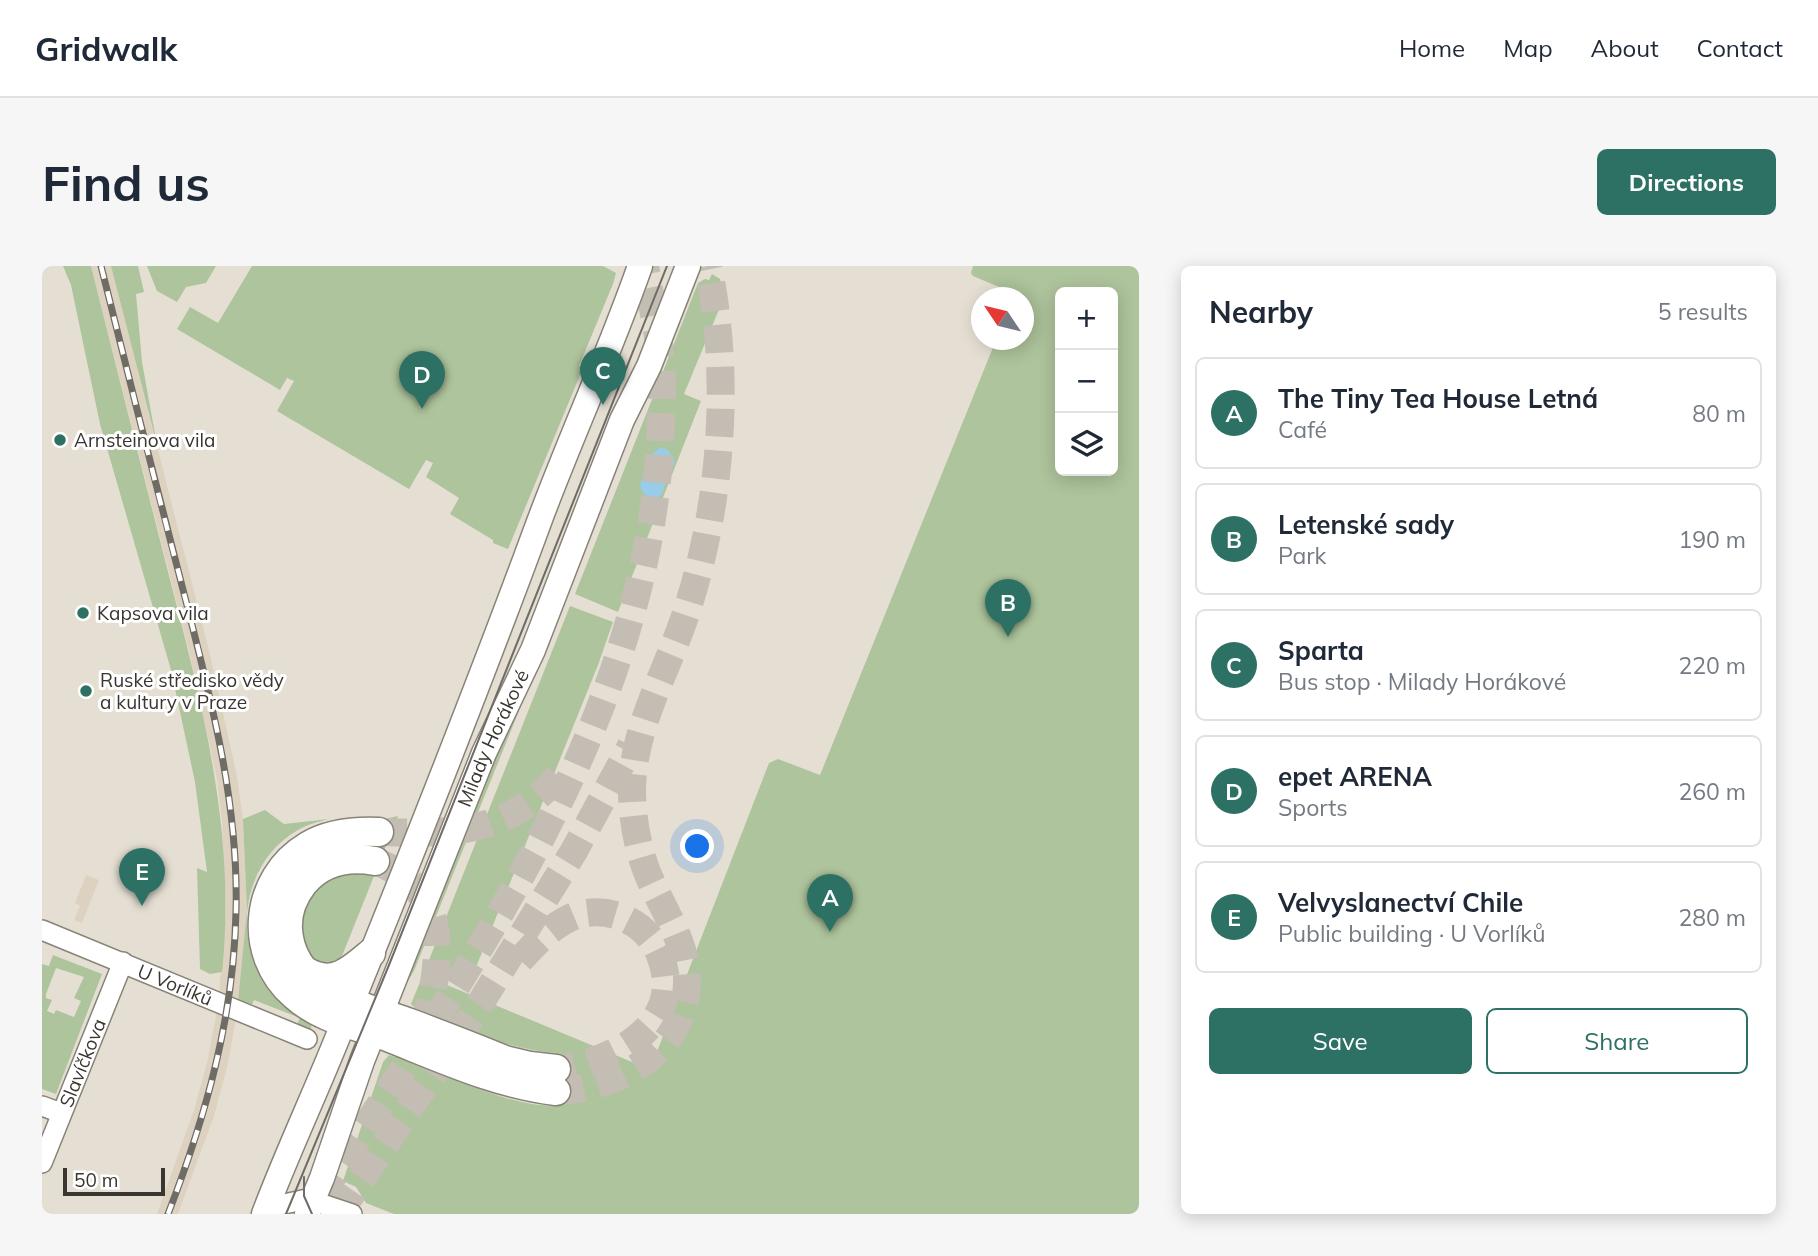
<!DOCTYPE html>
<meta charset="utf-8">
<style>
body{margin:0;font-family:Mulish,sans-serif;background:#f6f6f7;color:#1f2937}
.controls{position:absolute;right:21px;top:21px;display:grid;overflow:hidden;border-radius:10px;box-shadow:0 4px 18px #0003}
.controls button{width:63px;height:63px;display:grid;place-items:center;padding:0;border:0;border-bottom:2px solid #e0e1e3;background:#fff;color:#1f2937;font:35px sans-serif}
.compass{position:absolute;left:929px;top:21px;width:63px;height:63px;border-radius:50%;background:#fff;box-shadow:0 4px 18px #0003;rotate:305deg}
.scale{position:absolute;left:21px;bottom:18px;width:102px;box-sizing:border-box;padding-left:7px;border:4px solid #393632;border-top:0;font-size:19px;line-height:24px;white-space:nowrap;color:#393632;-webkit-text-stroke:5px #fff;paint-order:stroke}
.you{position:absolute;left:656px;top:581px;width:24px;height:24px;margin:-18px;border:5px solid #fff;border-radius:50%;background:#1a73e8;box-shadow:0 0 0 10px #1a73e833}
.badge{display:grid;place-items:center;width:46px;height:46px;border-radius:50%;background:#2c7164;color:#fff;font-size:23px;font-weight:700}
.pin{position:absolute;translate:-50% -58px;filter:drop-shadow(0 2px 4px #0008)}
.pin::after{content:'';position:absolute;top:37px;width:24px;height:21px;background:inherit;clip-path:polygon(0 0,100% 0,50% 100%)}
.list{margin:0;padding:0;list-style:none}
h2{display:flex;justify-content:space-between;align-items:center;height:91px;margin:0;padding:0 28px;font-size:30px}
h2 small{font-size:23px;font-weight:400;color:#747a83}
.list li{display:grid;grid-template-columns:46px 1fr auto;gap:21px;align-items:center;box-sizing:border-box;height:112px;margin:0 14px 14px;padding:0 14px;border:2px solid #e0e1e3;border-radius:10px}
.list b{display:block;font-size:26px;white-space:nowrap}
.list p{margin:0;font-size:23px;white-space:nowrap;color:#747a83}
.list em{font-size:23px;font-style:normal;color:#747a83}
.actions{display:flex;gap:14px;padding:21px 28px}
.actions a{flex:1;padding:16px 0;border:2px solid #2c7164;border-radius:10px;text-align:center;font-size:24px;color:#2c7164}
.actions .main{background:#2c7164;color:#fff}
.icon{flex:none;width:38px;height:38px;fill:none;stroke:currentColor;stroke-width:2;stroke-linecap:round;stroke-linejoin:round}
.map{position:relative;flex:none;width:1097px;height:948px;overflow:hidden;border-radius:10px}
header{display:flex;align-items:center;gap:42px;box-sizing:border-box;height:98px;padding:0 35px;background:#fff;border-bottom:2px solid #e0e1e3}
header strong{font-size:33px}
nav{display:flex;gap:38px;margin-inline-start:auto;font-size:24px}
.intro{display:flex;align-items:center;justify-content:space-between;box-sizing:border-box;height:168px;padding:0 42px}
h1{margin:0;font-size:49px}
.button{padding:18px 32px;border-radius:10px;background:#2c7164;color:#fff;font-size:24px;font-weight:700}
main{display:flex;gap:42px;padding:0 42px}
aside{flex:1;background:#fff;border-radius:10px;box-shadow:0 4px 18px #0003}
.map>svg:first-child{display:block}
.built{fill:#ddd2c0}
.green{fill:#aec49c;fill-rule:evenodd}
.water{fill:#98cce9}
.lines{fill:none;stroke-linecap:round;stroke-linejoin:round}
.highway-tunnel{stroke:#c3bdb3;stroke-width:28;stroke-dasharray:28 14;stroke-linecap:butt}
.minor-casing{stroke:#888378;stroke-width:22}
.major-casing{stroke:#888378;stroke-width:27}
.highway-casing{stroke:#888378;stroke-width:31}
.minor{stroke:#fff;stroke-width:19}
.major{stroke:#fff;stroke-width:24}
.highway{stroke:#fff;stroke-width:28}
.tram{stroke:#6f6b65;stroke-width:2}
.rail-casing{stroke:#6f6b65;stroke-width:7}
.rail{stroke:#fff;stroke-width:4.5;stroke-dasharray:13;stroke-linecap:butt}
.poi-dot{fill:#2c7164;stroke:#fff;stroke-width:2.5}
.labels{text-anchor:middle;stroke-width:6;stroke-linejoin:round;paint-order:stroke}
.poi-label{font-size:19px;fill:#393632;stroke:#fff;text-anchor:start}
.street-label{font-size:19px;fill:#393632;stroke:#fff}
</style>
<header>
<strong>Gridwalk</strong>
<nav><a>Home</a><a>Map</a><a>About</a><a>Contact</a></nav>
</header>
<div class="intro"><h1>Find us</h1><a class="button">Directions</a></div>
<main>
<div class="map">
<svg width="1097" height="948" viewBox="0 0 1097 948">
<rect width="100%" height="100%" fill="#e5dfd3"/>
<g class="built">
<polygon points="49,0 69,0 166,380 195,510 201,553 205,644 196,742 185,802 172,850 136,948 115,948 152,844 165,797 176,739 184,644 180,555 175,513 147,385"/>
<polygon points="44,609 57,614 40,657 32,654 38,640 33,637"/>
</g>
<g class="green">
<path d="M 21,0 L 49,0 C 74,100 99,199 124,298 C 159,434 195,565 180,706 L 168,708 L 158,703 L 155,602 L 165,606 L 153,516 L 129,404 L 58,158 L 29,19 Z"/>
<polygon points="69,0 96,0 102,26 94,28 100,96 115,179"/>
<polygon points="105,0 174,0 164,17 144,21 135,36 115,25"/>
<polygon points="210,0 561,0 574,7 571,18 537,100 541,102 466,283 451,277 451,274 408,248 417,232 384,211 391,197 384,194 367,223 235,145 252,115 245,112 238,124 135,63 148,41 176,57"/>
<path d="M 931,0 L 1097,0 L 1097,948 L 352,948 L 324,937 L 314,921 L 301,915 L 341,796 L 347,789 L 353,791 L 356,788 C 405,808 461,840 514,840 L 514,787 C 466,783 423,764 378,747 L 369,738 L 381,709 L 602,801 L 611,796 L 727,497 L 736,493 L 778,509 L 954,74 L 982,74 L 982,32 L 970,31 L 971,27 L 931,10 L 929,7 ZM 1018,26 L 1071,26 L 1071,205 L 1018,205 Z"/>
<polygon points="670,8 678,13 683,29 642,128 659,135 576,346 533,328 656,17 663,13 667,14"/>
<polygon points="520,338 372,705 364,718 445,502"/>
<polygon points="528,340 571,356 556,399 428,716 385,699"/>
<path d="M 223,544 L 242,558 L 287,553 C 276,556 266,558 256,564 C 199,596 188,679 231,727 C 241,739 257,746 271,753 L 268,767 L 254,761 L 258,752 L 212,734 L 208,743 L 196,736 L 205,644 L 201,553 Z"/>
<polygon points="356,550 298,695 283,702 264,689 256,665 265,628 299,605 329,607 337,581 338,554"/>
<path d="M 11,689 L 60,708 L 14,828 L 0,823 L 0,698 L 7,700 ZM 14,702 L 42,711 L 32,732 L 39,735 L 32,751 L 14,744 L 12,748 L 5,745 L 10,734 L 4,732 L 4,728 Z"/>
</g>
<path class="water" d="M 619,181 L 626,184 L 633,195 L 619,229 L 616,232 C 606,233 600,229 598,219 L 611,187 Z"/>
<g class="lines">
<g class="highway-tunnel">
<path d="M 337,566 C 417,568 469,568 524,502"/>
<path d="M 333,595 C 408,624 401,692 383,756"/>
<path d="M 478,694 C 493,678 510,659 532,650 C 547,645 564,645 579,651 C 598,658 613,673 619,692 C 644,760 569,797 514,803"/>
<path d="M 514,825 C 565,823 623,798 640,745 C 658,692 624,653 605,606 C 595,580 590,550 590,523 C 591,464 622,410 641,356 C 679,246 690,114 666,0"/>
<path d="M 277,931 C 427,703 601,461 618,179 C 619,151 621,122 619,94 C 616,63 608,31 603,0"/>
<polyline points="296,948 438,738 532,585 589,480"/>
</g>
<g class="minor-casing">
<g id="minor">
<path id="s1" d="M 0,664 L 265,773"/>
<polyline points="0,840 19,847"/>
<path id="s2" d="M 0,897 L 81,696"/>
<polyline points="224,942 265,933 310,948"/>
</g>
</g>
<g class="major-casing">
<g id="major">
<path d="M 222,948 C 245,887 273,828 297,768 C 366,598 434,427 497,256 C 529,170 568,86 598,0"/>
<path id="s3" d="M 265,948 L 280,912 L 320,795 L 442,487 L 491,384 L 580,154 L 607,100 L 646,0"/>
</g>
</g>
<g class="highway-casing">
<g id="highway">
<path d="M 337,566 C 313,565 287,567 266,580 C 212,612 205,688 252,729 C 277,752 312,759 343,770 C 399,792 454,818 514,825"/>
<path d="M 333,595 C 305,590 279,596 261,618 C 251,631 245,647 246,663 C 249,726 322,740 368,757 C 400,769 431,781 463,794 L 488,800 L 514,803"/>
<path d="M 265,706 C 291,721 309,704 329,687"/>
</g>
</g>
<use href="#minor" class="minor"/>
<use href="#major" class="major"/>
<use href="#highway" class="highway"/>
<g class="tram">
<polyline points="262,911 262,930 270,948"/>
<polyline points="244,948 347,699 625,0"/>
</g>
<g class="rail-casing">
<path id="rail" d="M 59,0 C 85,103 110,205 137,308 C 165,418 197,530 194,645 C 192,751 164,850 126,948"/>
</g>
<use href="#rail" class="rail"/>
</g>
<g class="poi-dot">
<circle cx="18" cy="174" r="7"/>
<circle cx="41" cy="347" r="7"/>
<circle cx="44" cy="425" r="7"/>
</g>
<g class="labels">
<g class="poi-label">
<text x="32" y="181">Arnsteinova vila</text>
<text x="55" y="354">Kapsova vila</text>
<text x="58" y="421">Ruské středisko vědy<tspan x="58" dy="22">a kultury v Praze</tspan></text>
</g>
<g class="street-label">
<text dy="7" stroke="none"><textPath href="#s3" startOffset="511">Milady Horákové</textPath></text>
<text dy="7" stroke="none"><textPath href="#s1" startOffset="144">U Vorlíků</textPath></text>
<text dy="7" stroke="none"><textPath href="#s2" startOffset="108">Slavíčkova</textPath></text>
</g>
</g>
</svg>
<div class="controls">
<button>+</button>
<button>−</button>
<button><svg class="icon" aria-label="layers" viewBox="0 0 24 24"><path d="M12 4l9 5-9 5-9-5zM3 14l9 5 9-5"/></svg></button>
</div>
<svg class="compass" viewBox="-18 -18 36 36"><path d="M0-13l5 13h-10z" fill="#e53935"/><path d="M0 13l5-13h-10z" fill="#747a83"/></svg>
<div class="scale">50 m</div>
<div class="you"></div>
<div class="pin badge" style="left:788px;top:666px">A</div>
<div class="pin badge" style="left:966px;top:371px">B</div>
<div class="pin badge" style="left:561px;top:139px">C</div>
<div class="pin badge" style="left:380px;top:143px">D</div>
<div class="pin badge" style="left:100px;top:640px">E</div>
</div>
<aside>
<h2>Nearby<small>5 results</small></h2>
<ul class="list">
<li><span class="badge">A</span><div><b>The Tiny Tea House Letná</b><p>Café</p></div><em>80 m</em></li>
<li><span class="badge">B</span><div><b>Letenské sady</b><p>Park</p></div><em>190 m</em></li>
<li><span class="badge">C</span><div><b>Sparta</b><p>Bus stop · Milady Horákové</p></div><em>220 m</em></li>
<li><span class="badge">D</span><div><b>epet ARENA</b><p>Sports</p></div><em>260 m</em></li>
<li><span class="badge">E</span><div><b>Velvyslanectví Chile</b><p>Public building · U Vorlíků</p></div><em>280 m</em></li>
</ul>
<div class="actions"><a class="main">Save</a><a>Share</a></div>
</aside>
</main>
